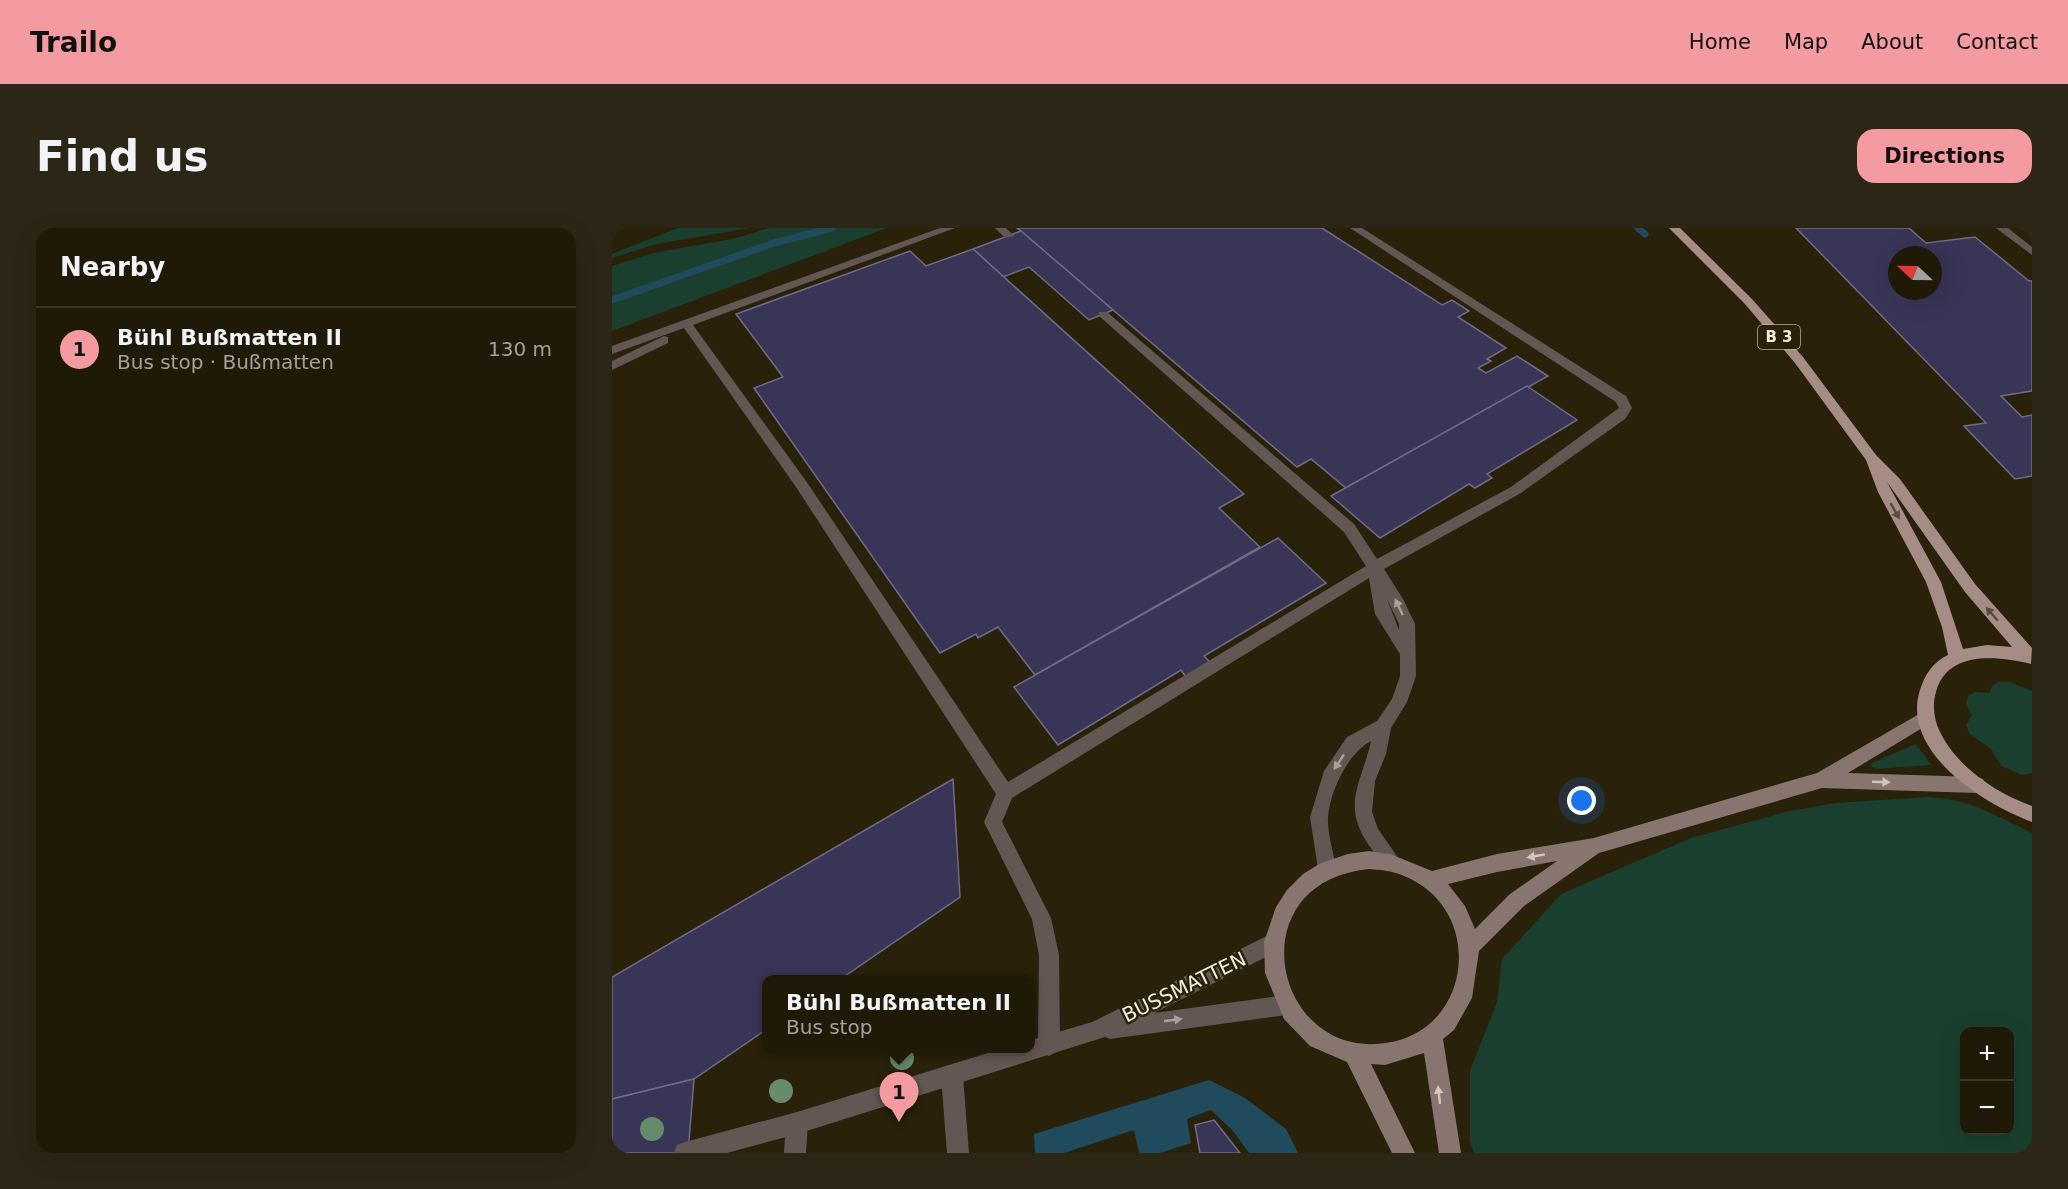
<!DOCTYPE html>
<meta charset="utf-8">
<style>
body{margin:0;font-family:"DejaVu Sans",sans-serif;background:#2c2616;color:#f1f3f6}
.controls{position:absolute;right:18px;bottom:18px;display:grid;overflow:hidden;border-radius:12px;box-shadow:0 6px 24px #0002}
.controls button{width:54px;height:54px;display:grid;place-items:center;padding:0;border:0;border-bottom:2px solid #3c3829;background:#1f1908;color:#f1f3f6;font:30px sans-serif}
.compass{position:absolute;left:1276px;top:18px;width:54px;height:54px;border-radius:50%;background:#1f1908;box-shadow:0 6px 24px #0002;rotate:292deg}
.you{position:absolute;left:970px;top:573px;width:21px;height:21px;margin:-15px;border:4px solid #fff;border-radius:50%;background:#1a73e8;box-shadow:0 0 0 9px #1a73e833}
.badge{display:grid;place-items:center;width:39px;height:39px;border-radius:50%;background:#f49aa1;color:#111;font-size:20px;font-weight:700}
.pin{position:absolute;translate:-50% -50px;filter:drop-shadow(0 2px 3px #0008)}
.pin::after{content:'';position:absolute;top:32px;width:21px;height:18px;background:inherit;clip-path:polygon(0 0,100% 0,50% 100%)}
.popup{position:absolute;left:150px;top:747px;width:273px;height:78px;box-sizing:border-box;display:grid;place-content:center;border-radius:12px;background:#1f1908;filter:drop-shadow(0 2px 4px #0005);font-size:20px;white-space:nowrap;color:#a1a09c}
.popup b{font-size:22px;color:#f1f3f6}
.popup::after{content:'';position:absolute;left:50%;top:100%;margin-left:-12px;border:12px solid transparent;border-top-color:#1f1908}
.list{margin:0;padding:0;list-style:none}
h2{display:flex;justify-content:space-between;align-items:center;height:78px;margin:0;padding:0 24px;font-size:26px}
h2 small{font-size:20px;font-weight:400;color:#a1a09c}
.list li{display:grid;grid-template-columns:39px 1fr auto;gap:18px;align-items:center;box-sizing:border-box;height:84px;padding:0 24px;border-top:2px solid #3c3829}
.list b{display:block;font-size:22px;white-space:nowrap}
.list p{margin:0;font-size:20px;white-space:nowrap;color:#a1a09c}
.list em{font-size:20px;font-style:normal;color:#a1a09c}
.map{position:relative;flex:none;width:1420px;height:925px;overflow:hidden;border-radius:18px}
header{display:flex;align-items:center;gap:36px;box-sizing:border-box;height:84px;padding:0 30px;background:#f49aa1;color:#111}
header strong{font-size:28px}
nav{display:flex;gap:33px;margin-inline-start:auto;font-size:21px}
.intro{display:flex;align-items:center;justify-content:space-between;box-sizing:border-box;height:144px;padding:0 36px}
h1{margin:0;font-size:42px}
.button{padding:15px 27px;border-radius:18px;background:#f49aa1;color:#111;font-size:21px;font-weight:700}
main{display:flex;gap:36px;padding:0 36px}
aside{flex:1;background:#1f1908;border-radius:18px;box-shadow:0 6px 24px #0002}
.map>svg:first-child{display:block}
.green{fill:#1b3f2f;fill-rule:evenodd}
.water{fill:#1f4b5d}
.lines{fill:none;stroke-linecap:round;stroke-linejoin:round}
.stream{stroke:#1f4b5d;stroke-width:7}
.building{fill:#393556;stroke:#6f6c85;stroke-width:1.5;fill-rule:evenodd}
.service{fill:#635753;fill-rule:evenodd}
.minor{fill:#635753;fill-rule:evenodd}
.secondary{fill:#88756f;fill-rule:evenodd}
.primary{fill:#a58c84;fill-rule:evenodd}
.tree{fill:#678b6d}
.oneway{fill:#5b4c3b}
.oneway2{fill:#aaa299}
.oneway3{fill:#d2c9bd}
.labels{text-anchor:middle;stroke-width:5;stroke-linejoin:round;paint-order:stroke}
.shield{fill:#29210a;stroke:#b6b09f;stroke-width:1.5}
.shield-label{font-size:15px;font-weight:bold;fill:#f2eddf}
.near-street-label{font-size:20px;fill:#f2eddf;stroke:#29210a}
</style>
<header>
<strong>Trailo</strong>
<nav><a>Home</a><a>Map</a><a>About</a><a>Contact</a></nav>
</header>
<div class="intro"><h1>Find us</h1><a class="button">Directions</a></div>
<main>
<aside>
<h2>Nearby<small></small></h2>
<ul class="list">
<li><span class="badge">1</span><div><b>Bühl Bußmatten II</b><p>Bus stop · Bußmatten</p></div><em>130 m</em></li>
</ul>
</aside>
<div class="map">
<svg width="1420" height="925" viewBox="0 0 1420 925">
<rect width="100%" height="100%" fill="#29210a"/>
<g class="green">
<polygon points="66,0 138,0 44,16 0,30 0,26"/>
<polygon points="157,0 275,0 0,103 0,38 42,25 125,10"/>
<polygon points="1386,454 1397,454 1420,463 1420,545 1410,547 1390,538 1379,521 1358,506 1354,497 1360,487 1354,476 1356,468 1363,464 1378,465 1380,458"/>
<polygon points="1304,516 1319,537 1264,541 1259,538 1260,535"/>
<path d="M 1316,569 C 1355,570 1385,588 1420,605 L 1420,925 L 862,925 L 858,913 L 858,843 L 885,774 L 890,731 L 949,666 L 1079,610 L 1173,584 L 1223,575 ZM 1352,804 L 1398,804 L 1398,902 L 1352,902 Z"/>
</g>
<polygon class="water" points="597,852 633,870 674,901 686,925 637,925 622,904 599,882 575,891 579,915 548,925 527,925 522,902 452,925 423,925 422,906"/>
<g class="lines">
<g class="stream">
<polyline points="1026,0 1033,6"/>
<polyline points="0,72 162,15 220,0"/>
</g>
</g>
<g class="building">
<polygon points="405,0 710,0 830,77 840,72 857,83 846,89 894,120 875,131 879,133 866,140 874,145 905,128 936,148 734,260 699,231 685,239"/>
<path d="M 1184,0 L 1297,0 L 1314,15 L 1363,9 L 1417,53 L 1420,53 L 1420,163 L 1389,168 L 1410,189 L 1420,187 L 1420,248 L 1403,251 L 1352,198 L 1374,195 ZM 1285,27 L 1321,27 L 1321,63 L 1285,63 Z"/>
<polygon points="409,3 501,82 477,92 417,39 391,49 361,21"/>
<polygon points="361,21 632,266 607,280 648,319 423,447 386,399 366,410 364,406 328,425 142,160 171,149 124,86 298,23 314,38"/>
<polygon points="915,158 965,192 875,246 880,250 863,260 857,256 768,310 719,268"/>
<polygon points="666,310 714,355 592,428 598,434 574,449 569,442 446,517 402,459"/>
<polygon points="341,551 348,669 227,752 155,752 155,801 82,851 0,871 0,749"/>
<polygon points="82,851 76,925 0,925 0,871"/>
<polygon points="602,892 628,925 588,925 583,897"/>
</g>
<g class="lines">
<g class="service">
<path d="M 328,0 L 343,0 L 81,97 L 194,253 L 396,554 L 754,338 L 732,304 L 487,88 L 487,84 L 495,84 L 742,296 L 765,331 L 899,259 L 1007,180 L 1004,174 L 738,0 L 750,0 L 1014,168 L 1020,180 L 1013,191 L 909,265 L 772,341 L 791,371 L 803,396 L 804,448 L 795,474 L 779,500 L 774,526 L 763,553 L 760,584 L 766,601 L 789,634 L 787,640 L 780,643 C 771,639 767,631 761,623 C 727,578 749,558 759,513 C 736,525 718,563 716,589 C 715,605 722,625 724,641 L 722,647 L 715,650 L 708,647 L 706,641 L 698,589 L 712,543 L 735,509 L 765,493 L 780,471 L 788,448 L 788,426 L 763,386 L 757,350 L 400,570 L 390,594 L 439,690 L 447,727 L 448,817 L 444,824 L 437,828 L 430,824 L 426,817 L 427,727 L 420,691 L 372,594 L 384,566 L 184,259 L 72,100 L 0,126 L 0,118 ZM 775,371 L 787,396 L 787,402 Z"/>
<polygon points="383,0 394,0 402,8 393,10"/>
<polygon points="1384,0 1396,0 1420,19 1420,27"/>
<polygon points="52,108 56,109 56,115 0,142 0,133"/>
<polygon points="340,837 348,840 351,848 357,925 335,925 329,848 332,840"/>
<polygon points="185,884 193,887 196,895 194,925 172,925 174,895 177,887"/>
</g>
<polygon class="minor" points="661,705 668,708 671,715 668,722 542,785 675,767 682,770 685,777 682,784 675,787 498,811 493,809 185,906 115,925 62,925 65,917 73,914 185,884 392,820 419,820 419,812 480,794"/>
<path class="secondary" d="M 1314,482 L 1320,484 L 1322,489 L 1320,494 L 1236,545 L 1365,549 L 1371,551 L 1374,557 L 1371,563 L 1365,565 L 1210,560 L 987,625 L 912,678 L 867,723 L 860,770 L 842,802 L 831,811 L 849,925 L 827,925 L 812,825 L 773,837 L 759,836 L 803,925 L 780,925 L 735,834 L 698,818 L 672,791 L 653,745 L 652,714 L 664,679 L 675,662 L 691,646 L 709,635 L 736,626 L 757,623 L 778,626 L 820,643 L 885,626 L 982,610 L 1205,545 ZM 945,633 L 898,666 L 863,701 L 853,678 L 836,656 L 885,644 ZM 757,641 C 769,642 781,643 792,648 C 874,681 861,803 774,815 C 661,832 624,654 757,641 Z"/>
<path class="primary" d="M 1057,0 L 1068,0 L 1140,71 L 1191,129 L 1264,227 L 1288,251 L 1363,356 L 1420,420 L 1419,436 C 1386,428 1335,422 1324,464 C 1320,477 1322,492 1328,504 C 1345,539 1384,565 1420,578 L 1420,594 C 1372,576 1288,524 1308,462 C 1313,446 1321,434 1336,427 L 1330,399 L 1314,354 L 1266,264 L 1254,232 L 1183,135 L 1132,75 ZM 1275,254 L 1353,364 L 1400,419 L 1375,417 L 1351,421 L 1329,354 Z"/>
</g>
<g class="tree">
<circle cx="290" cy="830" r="12"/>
<circle cx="169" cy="863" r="12"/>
<circle cx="40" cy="901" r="12"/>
</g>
<defs><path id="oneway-solid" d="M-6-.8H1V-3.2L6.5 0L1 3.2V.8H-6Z" transform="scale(1.5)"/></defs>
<g class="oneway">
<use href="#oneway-solid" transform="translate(1283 283) rotate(60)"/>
<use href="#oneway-solid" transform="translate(1380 386) rotate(-131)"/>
</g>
<g class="oneway2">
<use href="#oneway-solid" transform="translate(787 379) rotate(-115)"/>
<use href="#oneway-solid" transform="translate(727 534) rotate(124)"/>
<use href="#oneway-solid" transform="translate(561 792) rotate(-8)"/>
</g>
<g class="oneway3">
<use href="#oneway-solid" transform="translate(1269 554) rotate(2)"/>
<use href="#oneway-solid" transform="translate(924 628) rotate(170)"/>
<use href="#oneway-solid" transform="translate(827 867) rotate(-97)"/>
</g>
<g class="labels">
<rect class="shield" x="1146" y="97" width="42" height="24" rx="4.5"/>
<g class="shield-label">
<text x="1167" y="114">B 3</text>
</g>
<g class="near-street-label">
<text transform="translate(572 759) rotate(-26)" y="7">BUSSMATTEN</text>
</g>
</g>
</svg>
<div class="controls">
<button>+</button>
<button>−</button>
</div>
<svg class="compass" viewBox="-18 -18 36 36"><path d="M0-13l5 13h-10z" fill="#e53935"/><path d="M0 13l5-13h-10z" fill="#a1a09c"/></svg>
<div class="you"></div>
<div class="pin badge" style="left:287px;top:894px">1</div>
<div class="popup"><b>Bühl Bußmatten II</b>Bus stop</div>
</div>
</main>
